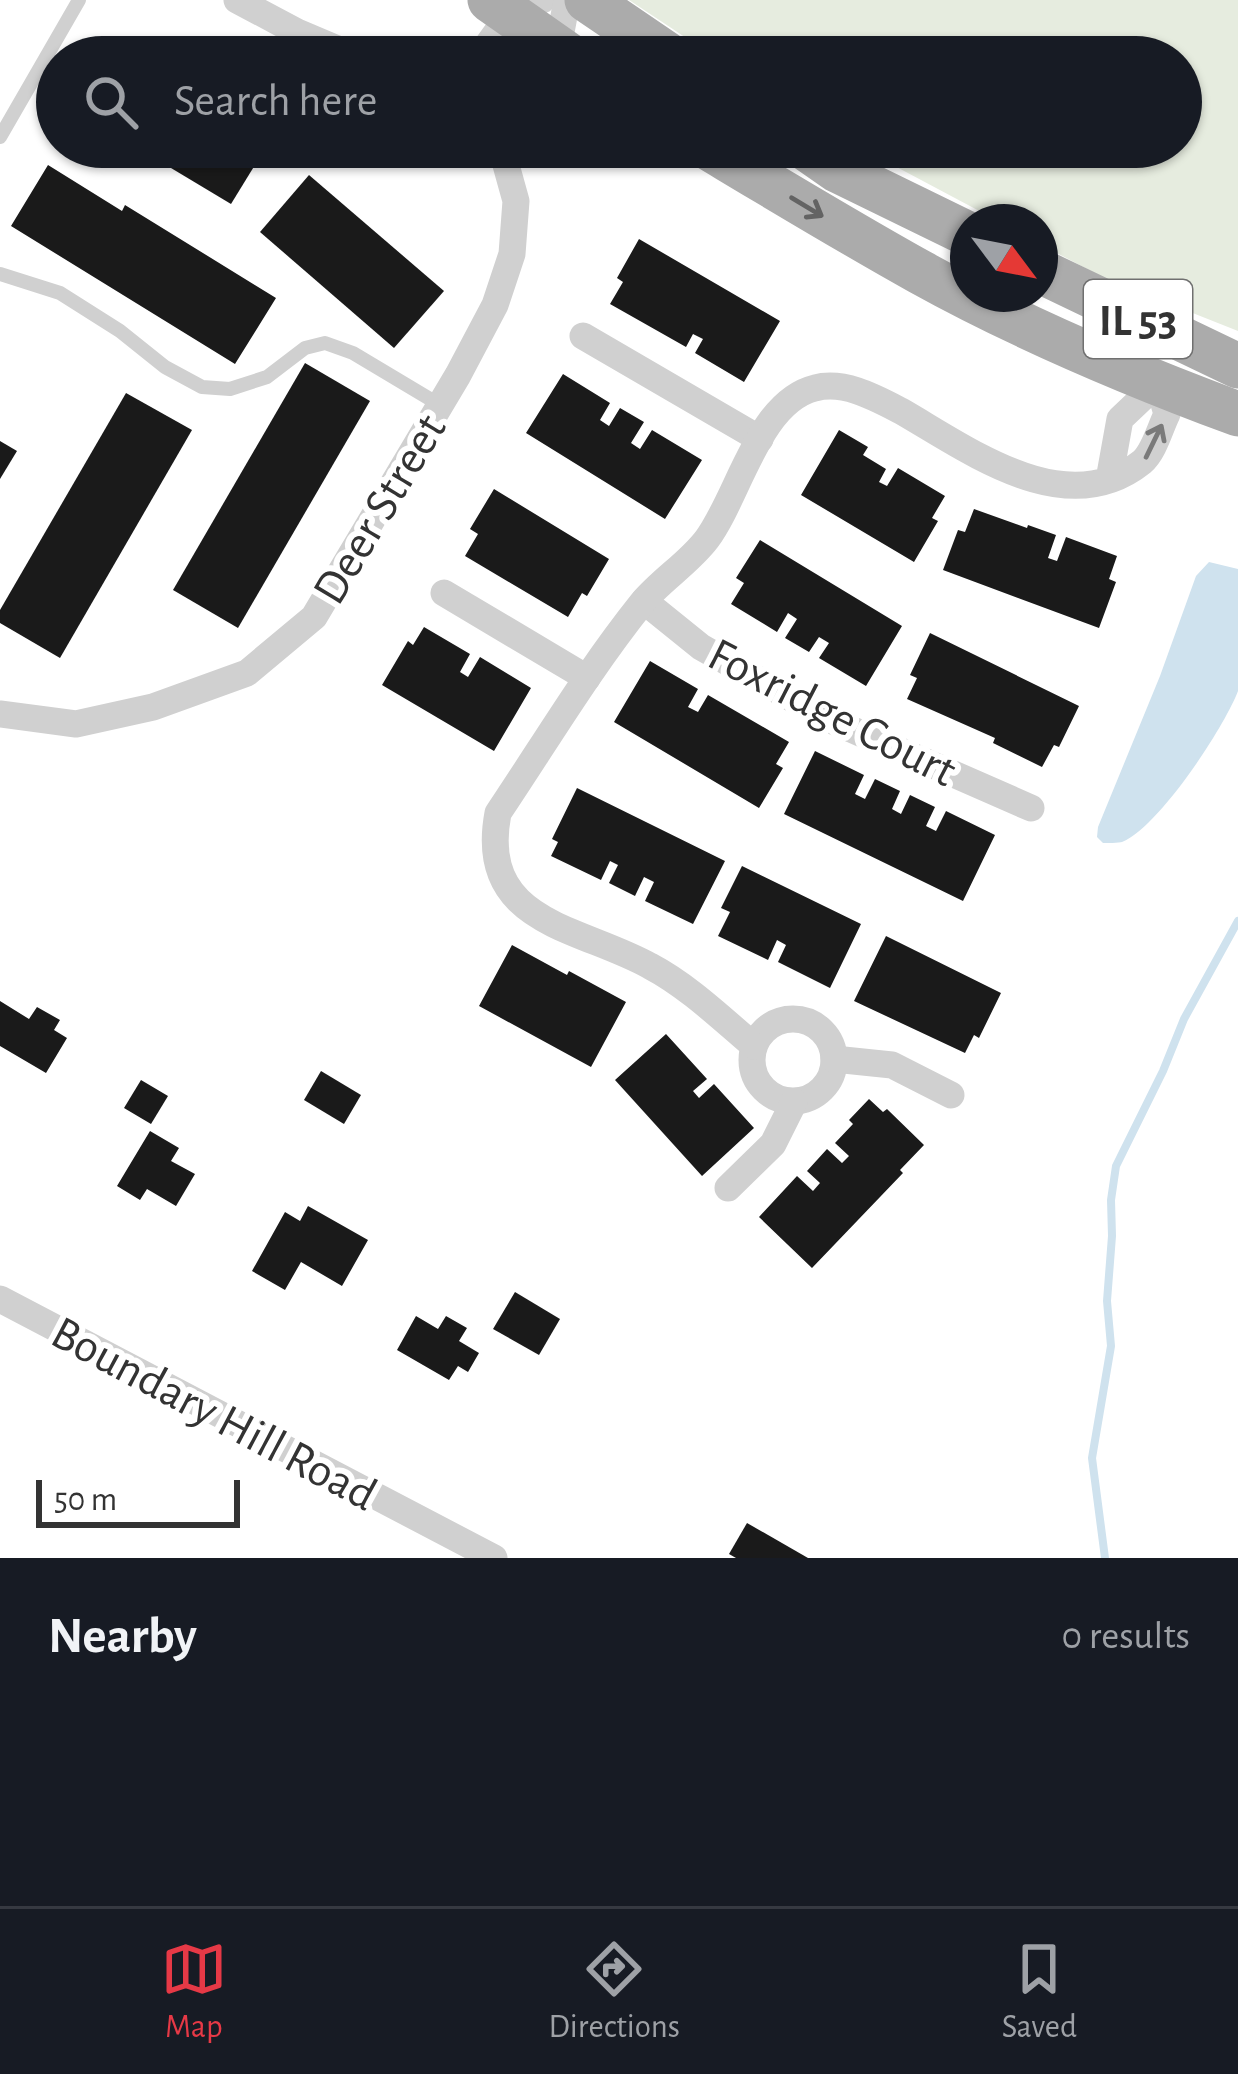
<!DOCTYPE html>
<style>
body{margin:0;font-family:"Alegreya Sans",sans-serif;background:#20242c;color:#f1f3f6}
.compass{position:absolute;left:950px;top:204px;width:108px;height:108px;border-radius:50%;background:#171b24;box-shadow:0 3px 9px #0004;rotate:122deg}
.scale{position:absolute;left:36px;bottom:30px;width:204px;box-sizing:border-box;padding-left:12px;border:6px solid #333;border-top:0;font-size:33px;line-height:42px;white-space:nowrap;color:#333;-webkit-text-stroke:9px #fff;paint-order:stroke}
.list{margin:0;padding:0;list-style:none}
h2{display:flex;justify-content:space-between;align-items:center;height:156px;margin:0;padding:0 48px;font-size:51px}
h2 small{font-size:39px;font-weight:400;color:#9ea1a6}
.icon{flex:none;width:66px;height:66px;fill:none;stroke:currentColor;stroke-width:2;stroke-linecap:round;stroke-linejoin:round}
.map{position:relative;flex:none;width:1238px;height:1558px;overflow:hidden}
.search{position:absolute;background:#171b24;box-shadow:0 3px 9px #0004;left:36px;right:36px;top:36px;height:132px;display:flex;align-items:center;gap:30px;box-sizing:border-box;padding:0 42px;border-radius:66px;color:#9ea1a6;font-size:45px}
.sheet{height:348px;background:#171b24}
nav{display:flex;justify-content:space-around;align-items:center;box-sizing:border-box;height:168px;border-top:3px solid #363941;background:#171b24;font-size:33px;color:#9ea1a6}
nav a{display:grid;justify-items:center;gap:6px}
nav .on{color:#e63946}
.map>svg:first-child{display:block}
.green{fill:#e6ecdf}
.water{fill:#cfe2ee}
.lines{fill:none;stroke-linecap:round;stroke-linejoin:round}
.stream{stroke:#cfe2ee;stroke-width:8}
.building{fill:#1a1a1a}
.lane{stroke:#d0d0d0;stroke-width:14}
.street{stroke:#d0d0d0;stroke-width:27}
.primary{stroke:#ababab;stroke-width:45}
.oneway{stroke:#636363}
.oneway2{stroke:#7a7a7a}
.labels{text-anchor:middle;stroke-width:12;stroke-linejoin:round;paint-order:stroke}
.shield{fill:#fff;stroke:#707070;stroke-width:3}
.shield-label{font-size:45px;font-weight:bold;fill:#333}
.street-label{font-size:48px;fill:#333;stroke:#fff}
</style>
<div class="map">
<svg width="1238" height="1558" viewBox="0 0 1238 1558">
<rect width="100%" height="100%" fill="#fff"/>
<polygon class="green" points="629,0 1238,0 1238,331 1102,277 1040,244 1040,222 1000,222 859,147 1181,147 1181,57 715,57"/>
<path class="water" d="M 1209,562 L 1238,569 L 1238,691 C 1224,728 1158,828 1122,842 C 1120,843 1105,843 1103,843 L 1097,837 L 1098,827 L 1160,676 L 1196,576 Z"/>
<g class="lines">
<polyline class="stream" points="1105,1558 1092,1458 1111,1346 1107,1301 1112,1236 1111,1200 1116,1166 1163,1071 1184,1019 1238,921"/>
</g>
<g class="building">
<polygon points="136,147 266,147 231,204"/>
<polygon points="48,165 122,211 125,205 276,298 235,364 11,226"/>
<polygon points="309,175 444,291 394,348 260,232"/>
<polygon points="639,239 780,321 744,382 695,353 703,339 693,334 686,347 610,304 623,282 617,278"/>
<polygon points="305,363 370,401 238,628 173,590"/>
<polygon points="563,374 610,403 600,420 609,426 620,408 644,422 631,443 640,449 652,430 702,460 665,519 526,433"/>
<polygon points="126,393 192,430 60,658 0,623 0,610"/>
<polygon points="839,430 868,447 863,455 886,469 879,482 887,486 898,468 945,496 932,518 938,521 914,562 801,495"/>
<polygon points="0,441 17,451 0,479"/>
<polygon points="494,489 609,559 587,596 582,593 568,617 465,556 478,534 470,529"/>
<polygon points="974,509 1027,528 1028,525 1056,535 1048,558 1057,561 1066,537 1117,556 1109,579 1116,582 1099,628 943,570 958,530 965,532"/>
<polygon points="760,540 902,626 866,686 819,658 829,643 819,637 809,652 785,638 797,619 788,613 777,632 731,604 744,583 736,578"/>
<polygon points="424,627 470,654 460,672 468,677 480,657 531,688 494,751 382,685 408,641 413,645"/>
<polygon points="930,633 1079,706 1059,747 1054,745 1042,767 993,743 995,738 907,699 917,678 910,675"/>
<polygon points="650,661 698,689 688,707 698,712 708,695 789,742 776,764 783,768 759,808 614,722"/>
<polygon points="815,751 864,775 855,794 865,799 875,779 900,791 892,809 901,814 910,795 935,807 926,826 936,831 946,811 995,835 963,901 784,814"/>
<polygon points="577,788 725,861 693,924 645,901 654,882 644,877 635,896 609,883 618,865 610,861 601,880 551,856 558,842 552,839"/>
<polygon points="742,866 861,924 830,988 778,962 786,945 777,940 768,960 718,936 730,912 721,908"/>
<polygon points="886,936 1001,993 979,1038 974,1035 965,1053 854,1001"/>
<polygon points="512,945 567,975 569,971 626,1002 591,1067 479,1006"/>
<polygon points="0,1001 29,1019 37,1007 60,1020 54,1030 67,1038 46,1073 0,1046"/>
<polygon points="666,1034 707,1079 693,1091 699,1098 714,1084 754,1128 702,1176 615,1080"/>
<polygon points="321,1071 361,1095 344,1124 304,1100"/>
<polygon points="141,1080 168,1096 151,1124 124,1108"/>
<polygon points="869,1099 883,1112 887,1109 924,1145 900,1170 903,1173 812,1268 759,1217 797,1176 813,1191 820,1183 807,1171 827,1149 842,1163 849,1156 835,1143 853,1124 849,1120"/>
<polygon points="150,1131 179,1148 171,1161 195,1174 176,1206 147,1189 140,1200 117,1186"/>
<polygon points="308,1206 368,1240 342,1286 301,1262 285,1290 252,1271 285,1212 300,1221"/>
<polygon points="515,1292 560,1319 539,1355 493,1329"/>
<polygon points="416,1316 438,1329 446,1316 467,1328 459,1341 479,1353 468,1372 458,1366 449,1380 397,1350"/>
<polygon points="747,1523 808,1558 736,1558 729,1554"/>
</g>
<g class="lines">
<g class="lane">
<polyline points="0,137 79,0"/>
<polyline points="0,274 60,293 120,331 165,367 202,387 230,389 267,377 305,348 325,343 353,353 440,405"/>
</g>
<g class="street">
<polyline points="237,0 297,32 356,57"/>
<polyline points="479,57 510,14 542,0"/>
<polyline points="552,57 558,48 567,0"/>
<polyline points="583,336 760,439"/>
<polyline points="444,593 587,678"/>
<polyline points="644,601 701,647 828,719 1031,808"/>
<polyline points="0,714 76,724 153,707 247,673 314,617 458,375 495,305 512,254 516,201 501,147"/>
<circle cx="793" cy="1060" r="41"/>
<path d="M 754,1046 C 721,1018 688,986 650,966 C 578,926 477,924 498,813 C 545,743 589,669 642,603 C 661,580 689,563 707,539 C 739,496 758,402 815,388 C 844,380 876,398 901,411 C 969,450 1066,523 1142,462 C 1154,452 1160,428 1167,414 L 1158,383 L 1120,419 L 1109,480"/>
<polyline points="834,1059 892,1065 951,1095"/>
<polyline points="728,1188 773,1144 794,1102"/>
<polyline points="0,1299 494,1558"/>
</g>
<g class="primary">
<polyline points="490,0 571,57"/>
<polyline points="587,0 671,57"/>
<path d="M 707,147 C 777,189 848,232 920,272 C 1021,328 1130,374 1238,414"/>
<polyline points="804,147 837,170 968,234"/>
<polyline points="1040,271 1238,366"/>
</g>
</g>
<defs><path id="oneway-shaft" d="M-6 0H5M1.5-3L5.5 0L1.5 3" fill="none" stroke-width="1.6" stroke-linecap="round" stroke-linejoin="round" transform="scale(3)"/></defs>
<use class="oneway" href="#oneway-shaft" transform="translate(807 207) rotate(31)"/>
<use class="oneway2" href="#oneway-shaft" transform="translate(1154 441) rotate(-64)"/>
<g class="labels">
<rect class="shield" x="1084" y="280" width="108" height="78" rx="9"/>
<g class="shield-label">
<text x="1138" y="335">IL 53</text>
</g>
<g class="street-label">
<text transform="translate(378 508) rotate(-59)" y="17">Deer Street</text>
<text transform="translate(833 711) rotate(27)" y="17">Foxridge Court</text>
<text transform="translate(215 1412) rotate(28)" y="17">Boundary Hill Road</text>
</g>
</g>
</svg>
<svg class="compass" viewBox="-18 -18 36 36"><path d="M0-13l5 13h-10z" fill="#e53935"/><path d="M0 13l5-13h-10z" fill="#9ea1a6"/></svg>
<div class="scale">50 m</div>
<div class="search"><svg class="icon" aria-label="search" viewBox="0 0 24 24"><circle cx="10" cy="10" r="6"/><path d="M15 15l6 6"/></svg>Search here</div>
</div>
<section class="sheet">
<h2>Nearby<small>0 results</small></h2>
<ul class="list">
</ul>
</section>
<nav>
<a class="on"><svg class="icon" aria-label="map" viewBox="0 0 24 24"><path d="M3 6l6-2 6 2 6-2v14l-6 2-6-2-6 2zM9 4v14M15 6v14"/></svg>Map</a>
<a><svg class="icon" aria-label="directions" viewBox="0 0 24 24"><path d="M12 3l9 9-9 9-9-9zM9 14v-3h6M13 9l2 2-2 2"/></svg>Directions</a>
<a><svg class="icon" aria-label="saved" viewBox="0 0 24 24"><path d="M7 4h10v16l-5-4-5 4z"/></svg>Saved</a>
</nav>
